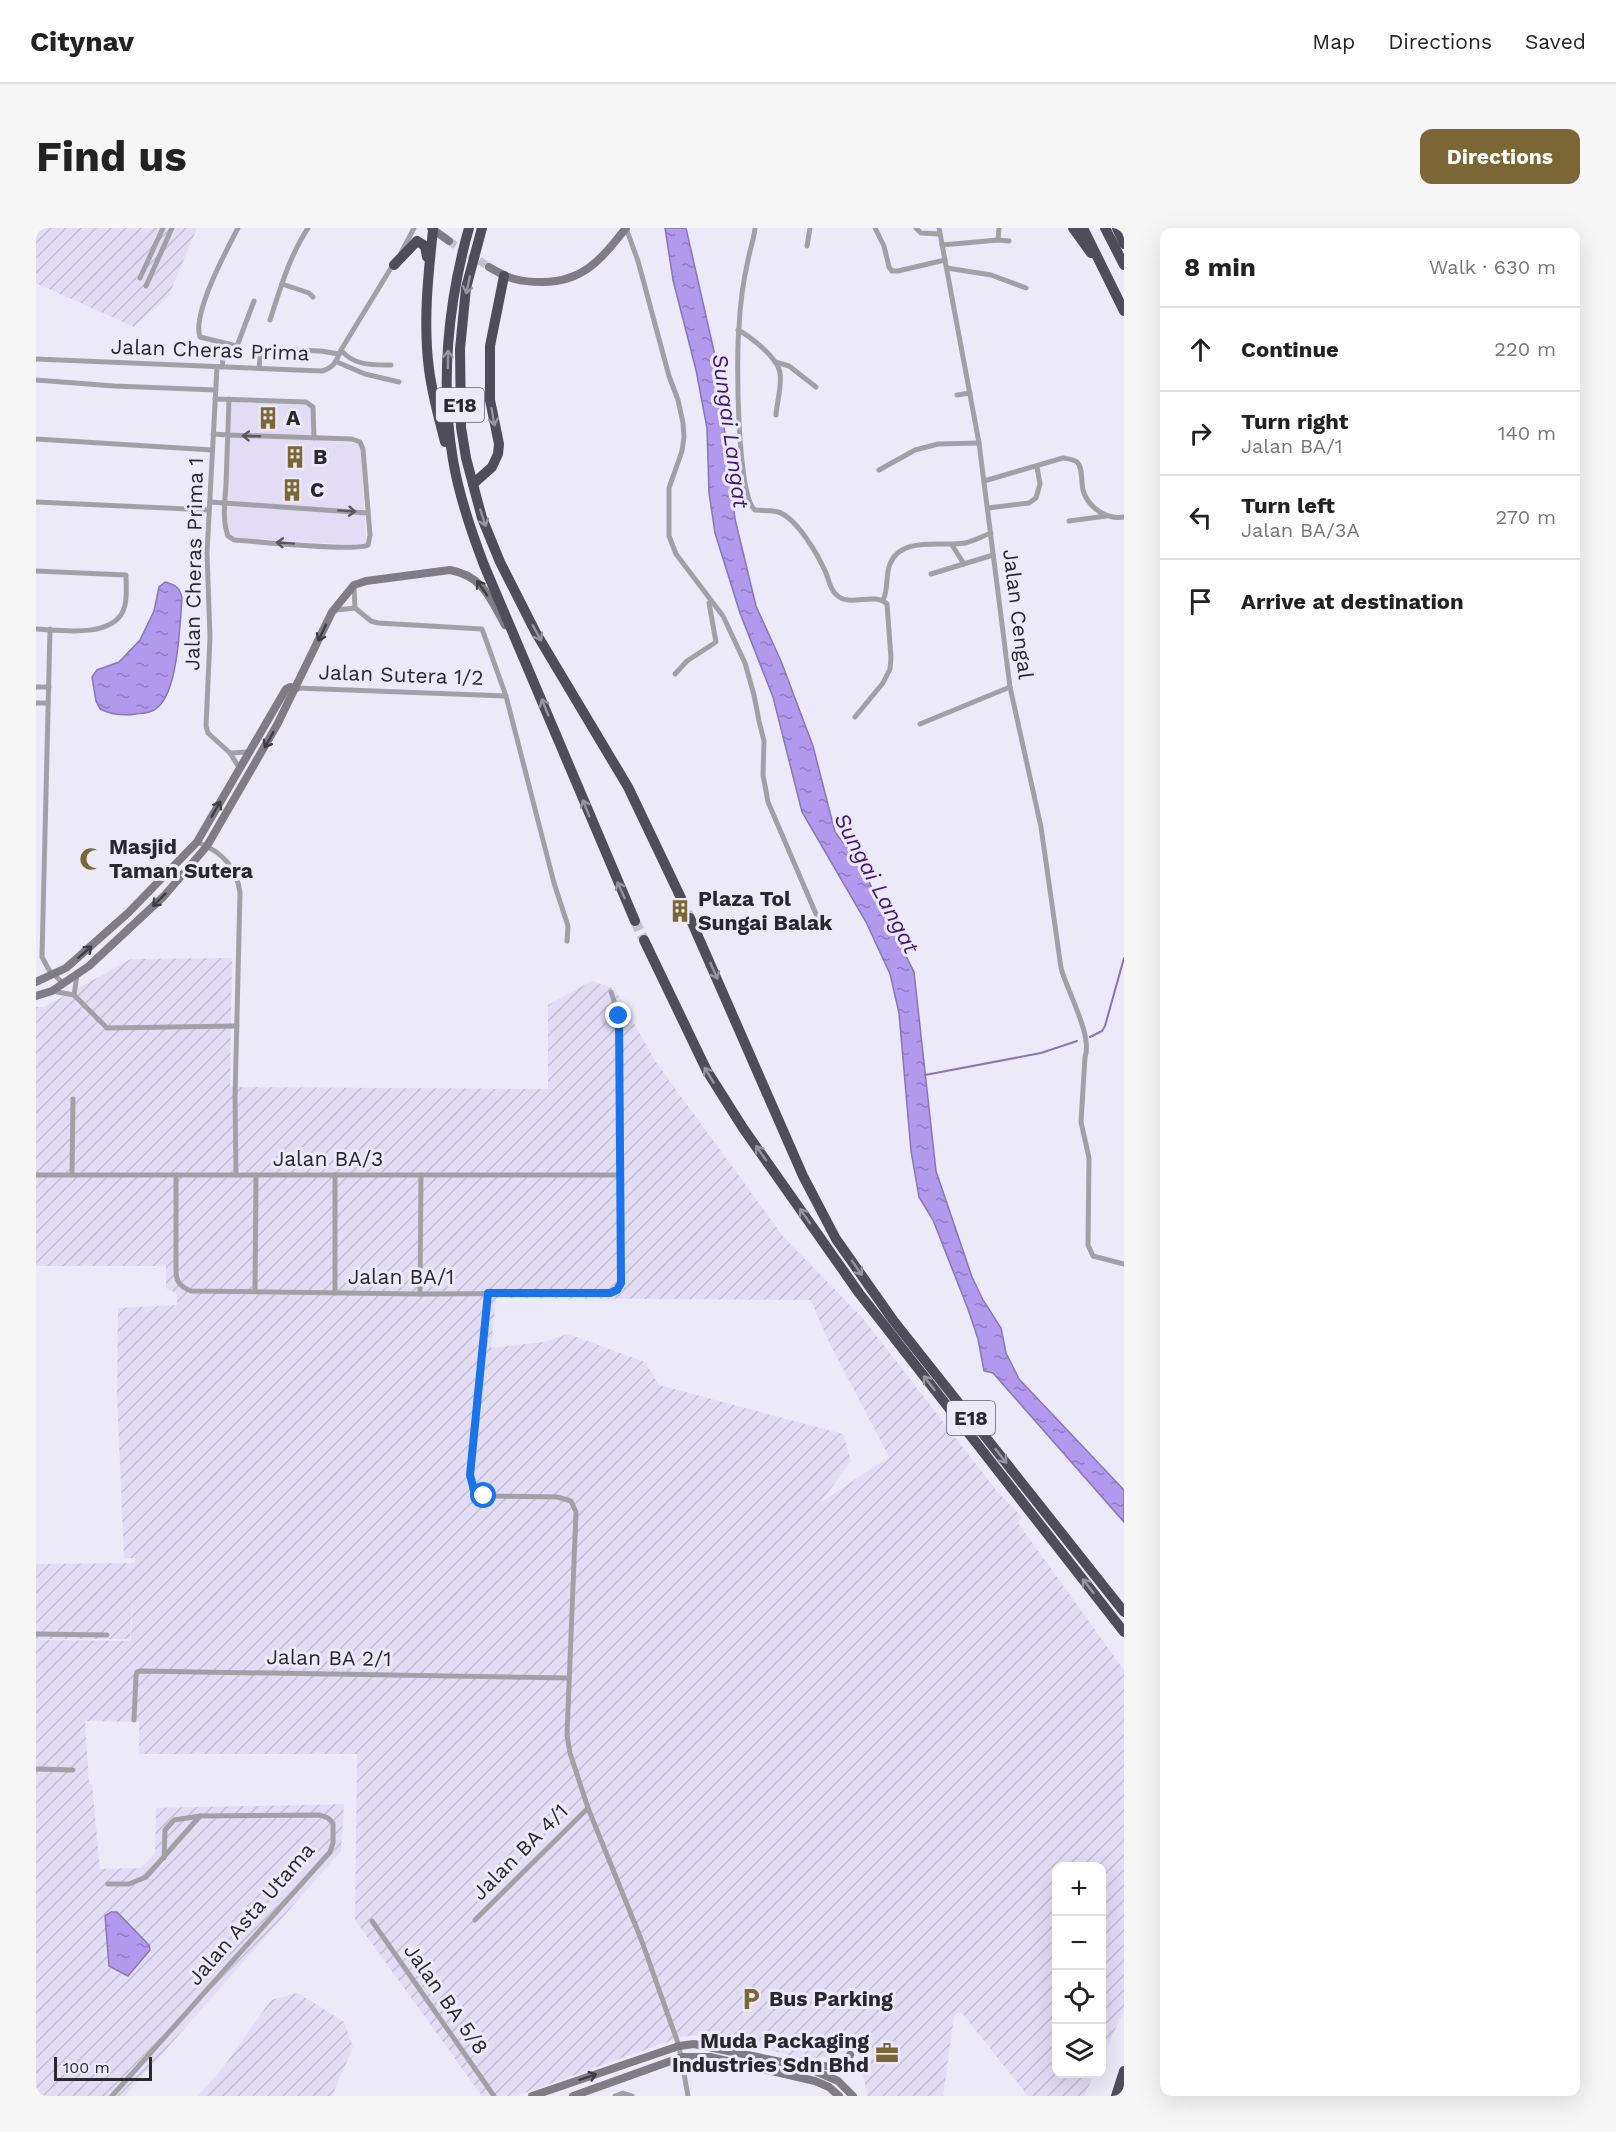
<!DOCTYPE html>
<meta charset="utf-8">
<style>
body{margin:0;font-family:"Work Sans",sans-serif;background:#f6f6f6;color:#222}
.controls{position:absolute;right:18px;bottom:18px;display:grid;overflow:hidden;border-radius:12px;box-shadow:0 6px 24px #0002}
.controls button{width:54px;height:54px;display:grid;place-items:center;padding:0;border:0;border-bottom:2px solid #e0e0e0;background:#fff;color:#222;font:30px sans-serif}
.scale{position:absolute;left:18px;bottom:15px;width:98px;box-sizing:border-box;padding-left:6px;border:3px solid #29282e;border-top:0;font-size:16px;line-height:21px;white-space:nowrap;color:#29282e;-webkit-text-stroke:4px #ece9f9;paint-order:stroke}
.stop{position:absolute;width:18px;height:18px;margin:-14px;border:4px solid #1a73e8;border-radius:50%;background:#fff}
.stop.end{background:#1a73e8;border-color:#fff;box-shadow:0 2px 6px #0008}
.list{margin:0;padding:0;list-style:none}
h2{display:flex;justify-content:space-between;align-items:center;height:78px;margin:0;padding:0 24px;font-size:26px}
h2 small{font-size:20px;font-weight:400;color:#767676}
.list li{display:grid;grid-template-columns:39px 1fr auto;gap:18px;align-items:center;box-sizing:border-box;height:84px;padding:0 24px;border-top:2px solid #e0e0e0}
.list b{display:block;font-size:22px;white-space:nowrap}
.list p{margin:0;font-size:20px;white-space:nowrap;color:#767676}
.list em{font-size:20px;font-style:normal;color:#767676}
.icon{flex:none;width:33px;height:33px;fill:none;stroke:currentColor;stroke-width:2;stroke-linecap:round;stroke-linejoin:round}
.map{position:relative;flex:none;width:1088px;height:1868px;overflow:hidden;border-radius:12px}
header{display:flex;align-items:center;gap:36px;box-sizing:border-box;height:84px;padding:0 30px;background:#fff;border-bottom:2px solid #e0e0e0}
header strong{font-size:28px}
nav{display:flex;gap:33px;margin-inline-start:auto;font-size:21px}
.intro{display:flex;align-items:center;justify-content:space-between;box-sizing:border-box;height:144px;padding:0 36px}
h1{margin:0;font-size:42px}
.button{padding:15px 27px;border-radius:12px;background:#7b6635;color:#fff;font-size:21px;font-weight:700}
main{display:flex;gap:36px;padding:0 36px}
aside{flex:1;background:#fff;border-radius:12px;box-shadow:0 6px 24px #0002}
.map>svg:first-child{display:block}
.built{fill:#e2ddf5}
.industrial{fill:url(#industrial-furrows);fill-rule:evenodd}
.water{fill:url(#water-ripples);stroke:#8877b4;stroke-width:1.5}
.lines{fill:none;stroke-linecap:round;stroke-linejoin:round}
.stream{stroke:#8877b4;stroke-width:2}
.secondary-tunnel{stroke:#c5c2d0;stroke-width:8;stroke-dasharray:8 4;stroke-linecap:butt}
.highway-tunnel{stroke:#c5c2d0;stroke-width:10;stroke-dasharray:10 5;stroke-linecap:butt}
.street{stroke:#a2a0a7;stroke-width:5}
.secondary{stroke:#7f7c86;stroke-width:8}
.highway{stroke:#504d5b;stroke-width:10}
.oneway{stroke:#9693a2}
.oneway2{stroke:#59585e}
.oneway3{stroke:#3e3d44}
.route{stroke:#1a73e8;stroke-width:8}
.labels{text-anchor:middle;stroke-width:6;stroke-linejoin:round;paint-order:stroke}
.shield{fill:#ece9f9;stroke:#64626b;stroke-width:1.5}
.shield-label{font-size:20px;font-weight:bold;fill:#29282e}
.street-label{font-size:21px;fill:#29282e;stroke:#ece9f9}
.poi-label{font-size:21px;font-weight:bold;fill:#29282e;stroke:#ece9f9;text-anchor:start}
.water-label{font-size:22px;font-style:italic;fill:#3e1476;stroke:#ece9f9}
</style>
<header>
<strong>Citynav</strong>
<nav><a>Map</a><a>Directions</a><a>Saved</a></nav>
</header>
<div class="intro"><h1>Find us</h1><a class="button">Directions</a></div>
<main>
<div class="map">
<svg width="1088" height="1868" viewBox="0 0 1088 1868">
<defs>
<pattern id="industrial-furrows" width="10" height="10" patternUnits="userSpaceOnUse" patternTransform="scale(1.5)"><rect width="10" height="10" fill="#e2ddf5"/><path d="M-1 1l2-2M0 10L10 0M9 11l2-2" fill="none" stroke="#c2bed2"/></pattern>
<pattern id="water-ripples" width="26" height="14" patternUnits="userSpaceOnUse" patternTransform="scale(1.5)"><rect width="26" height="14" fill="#b199ee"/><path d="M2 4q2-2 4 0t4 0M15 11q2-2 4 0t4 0" fill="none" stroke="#907dc1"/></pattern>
</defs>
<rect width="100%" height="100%" fill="#ece9f9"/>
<polygon class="built" points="195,174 270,176 276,181 275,212 321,215 325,222 330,315 322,317 199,310 193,306 190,296"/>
<g class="industrial">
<polygon points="0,0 161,0 132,69 98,99 0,55"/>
<path d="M 196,730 L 194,859 L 512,861 L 512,777 L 556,753 L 579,761 L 619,833 L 749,1011 L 825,1088 L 960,1262 L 986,1289 L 982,1295 L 1088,1442 L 1088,1782 L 1066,1830 L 1066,1638 L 1020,1638 L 1020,1846 L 1058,1846 L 1048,1868 L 992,1868 L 926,1785 L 921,1785 L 918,1789 L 907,1868 L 832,1868 L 821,1823 L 773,1832 L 670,1806 L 645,1809 L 480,1868 L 446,1868 L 319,1692 L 321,1526 L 103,1526 L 103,1494 L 49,1493 L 53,1556 L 56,1556 L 64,1641 L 105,1640 L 119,1625 L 120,1580 L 308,1576 L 305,1623 L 89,1868 L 0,1868 L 0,1412 L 95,1413 L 98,1354 L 94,1411 L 0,1411 L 0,1336 L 99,1335 L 99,1330 L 88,1330 L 81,1167 L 82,1080 L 141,1077 L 141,1066 L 130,1060 L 130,1038 L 0,1038 L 0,779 L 8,779 L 95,731 ZM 460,1070 L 775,1072 L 791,1110 L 853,1229 L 784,1275 L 815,1233 L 807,1206 L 623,1157 L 609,1134 L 532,1106 L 508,1114 L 455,1120 Z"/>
<polygon points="262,1765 308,1794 317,1819 296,1868 162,1868 189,1837 235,1772"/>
</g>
<g class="water">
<polygon points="629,0 650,0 680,132 699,291 720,378 745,433 777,518 799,604 824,636 878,744 900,943 936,1049 947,1072 965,1100 970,1125 983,1151 1088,1262 1088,1294 957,1145 948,1143 942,1111 932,1081 897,992 883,969 875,923 863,785 854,746 830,694 766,584 737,469 704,385 679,305 673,265 671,200 660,142 637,52"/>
<path d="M 129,354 C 139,357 144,359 146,370 C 144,396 142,462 122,479 C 116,485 108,485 100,486 C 87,488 76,487 64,481 L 60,473 L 56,449 L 61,442 L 83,434 L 104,412 L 118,383 L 123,359 Z"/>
<polygon points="75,1684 81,1684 113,1717 114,1722 92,1748 73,1738 69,1688"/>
</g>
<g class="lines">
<g class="stream">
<polyline points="1054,809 1066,803 1069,798 1088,730"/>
<polyline points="889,847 1005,825 1041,813"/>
</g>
<polyline class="secondary-tunnel" points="413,13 453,39"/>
<g class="highway-tunnel">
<polyline points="645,670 654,690"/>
<polyline points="599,693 608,712"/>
</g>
<g class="street">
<path d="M 202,0 C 190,23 156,86 164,109 L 201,118 L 218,73"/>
<polyline points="590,0 602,33 633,148 642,172 647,195 648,209 646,223 633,260 633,308 640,326 687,388 709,435 718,467 723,493 728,513 727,547 732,574 786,700"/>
<path d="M 719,0 C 718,11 714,21 712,32 C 707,54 704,77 703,100 C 700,127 701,269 719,282 C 727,283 735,282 742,284 C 761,290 782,327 790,345 C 793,353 795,364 803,369 C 817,378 839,364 851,376 L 855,430 L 854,441 L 847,455 L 819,489"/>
<polyline points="839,0 848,18 853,39 856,43 862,43 909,32"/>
<polyline points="880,0 885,5 904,6"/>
<path d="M 903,0 L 943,215 L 974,459 L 1005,599 L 1025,740 C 1031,763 1057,808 1049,829 L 1045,894 L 1053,930 L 1052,1017 L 1057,1028 L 1088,1036"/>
<polyline points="962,12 963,0"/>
<polyline points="906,17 962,12 973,13"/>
<polyline points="771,18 774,0"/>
<polyline points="365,25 378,0"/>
<polyline points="911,40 955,47 990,60"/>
<polyline points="104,50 127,0"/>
<polyline points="246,56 273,65 277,69"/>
<polyline points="110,58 136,0"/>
<path d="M 234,92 C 244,61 254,27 272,0"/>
<path d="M 702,102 C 715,109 742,130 744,145 C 746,158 741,174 740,187"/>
<path d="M 305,122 C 318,138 336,137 355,137"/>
<path d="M 0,131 L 286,143 C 299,139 300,133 305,122 L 358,35"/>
<polyline points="301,134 329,146 363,154"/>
<polyline points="739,134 753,138 780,159"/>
<polyline points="181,139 171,325 174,409 170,498 172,505 194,525 204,541"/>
<polyline points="186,139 189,116"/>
<polyline points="223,140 225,121 285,123 303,126"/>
<polyline points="0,152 78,158 180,162"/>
<polyline points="921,167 934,165"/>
<polyline points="179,171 270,174 277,179 278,210"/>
<path d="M 177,206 L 192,207 L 316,211 L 324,214 L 327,221 L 334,307 L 332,317 C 322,324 218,313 198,312 L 192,308 C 186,291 189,274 190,256 C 191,228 192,199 193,171"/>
<polyline points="0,211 176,222"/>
<polyline points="843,242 879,222 902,216 943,215"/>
<path d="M 948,253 L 1027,230 C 1032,231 1037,231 1041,234 C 1047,240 1045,254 1047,262 C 1052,280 1071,292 1088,289"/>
<polyline points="0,274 173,282"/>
<polyline points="174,274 331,285"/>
<polyline points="952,280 993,275 1000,270 1004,256 1001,239"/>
<polyline points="1033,293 1070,288"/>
<polyline points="916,317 928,336"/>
<path d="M 0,343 L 90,347 C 90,358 92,374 86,385 C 72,410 23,402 0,401"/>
<polyline points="895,346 957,327"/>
<polyline points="318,359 319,380"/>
<path d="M 847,372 C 853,360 849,348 854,336 C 865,308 904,319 929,315 C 939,313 946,308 955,305"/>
<polyline points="300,382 319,380 335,393 342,395 446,401 470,468 518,655 532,698 531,713"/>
<polyline points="14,401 6,729 13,742 28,756"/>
<polyline points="639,446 651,433 680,414 673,375"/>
<polyline points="0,459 13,459"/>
<polyline points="260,460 470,468"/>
<polyline points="0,475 12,475"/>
<polyline points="884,496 974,459"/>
<polyline points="194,525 213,524"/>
<path d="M 161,614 C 185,623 201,640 204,665 L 199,870 L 200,947"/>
<polyline points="16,763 38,767"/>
<polyline points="38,767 71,800 201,798"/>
<polyline points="38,767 41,747"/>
<polyline points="0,947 584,947"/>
<polyline points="36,947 37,871"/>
<path d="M 140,947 L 140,1045 C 141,1056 146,1059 155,1063 L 384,1066 L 574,1065 L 581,1062 L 585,1055 L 583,788 L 575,764"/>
<polyline points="219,1063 220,947"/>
<polyline points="299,1065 299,947"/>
<polyline points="452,1065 435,1233 434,1247 439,1266 448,1268 521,1269 535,1273 540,1284 531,1507 534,1525 552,1580 605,1711 643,1818 652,1868"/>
<polyline points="384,1066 385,947"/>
<polyline points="0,1406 71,1407"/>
<polyline points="98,1492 100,1448 101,1444 105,1443 533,1450"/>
<polyline points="0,1541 37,1542"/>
<polyline points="72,1656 93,1656 110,1649 164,1588"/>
<polyline points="439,1692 552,1580"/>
<polyline points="336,1693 458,1868"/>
<polyline points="76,1868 294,1624 297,1615 297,1595 292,1590 284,1587 164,1588 138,1592 129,1602 128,1630"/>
<polyline points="579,1868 587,1865 596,1868"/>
</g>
<g class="secondary">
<polyline points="395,0 413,13"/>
<path d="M 453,39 C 473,51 483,54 507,54 C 548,54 566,30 590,0"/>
<polyline points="0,754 30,740 92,685 161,614 250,461 254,459 260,460"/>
<path d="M 0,768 L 16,763 L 53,738 L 128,668 L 171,618 L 241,497 L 296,384 L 318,357 L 330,353 L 414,342 C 447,348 454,370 469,397"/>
<path d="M 776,1838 C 790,1837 808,1843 814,1827"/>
<polyline points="496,1868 643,1818 658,1816 770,1839 802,1853 817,1868"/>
<polyline points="537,1868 646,1829 674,1829 779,1853 793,1859 803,1868"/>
</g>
<g class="highway">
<path d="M 433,0 C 412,74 404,155 417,232 C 423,268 435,303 448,337 L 599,693"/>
<polyline points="446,0 430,60 424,121 425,199 430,230 446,290 464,334 500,405 592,559 645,670"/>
<polyline points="1037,0 1055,25"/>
<polyline points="1047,0 1088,83"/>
<polyline points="1069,0 1088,37"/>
<polyline points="1081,0 1088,16"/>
<path d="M 397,2 C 392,48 387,95 393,141 C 396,166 403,190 409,214"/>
<polyline points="358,37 381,13 389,18 391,29"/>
<polyline points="437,256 456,239 462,226 463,216 454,172 454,118 468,48"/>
<polyline points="654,690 767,948 800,1011 857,1092 1088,1384"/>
<polyline points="608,712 671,843 707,900 823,1065 1088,1404"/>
<polyline points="1080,1868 1088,1843"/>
</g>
</g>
<defs><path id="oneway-shaft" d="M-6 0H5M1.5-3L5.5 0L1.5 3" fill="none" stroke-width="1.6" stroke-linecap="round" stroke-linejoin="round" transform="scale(1.5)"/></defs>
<g class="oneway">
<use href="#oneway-shaft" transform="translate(432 57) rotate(102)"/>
<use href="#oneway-shaft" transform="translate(412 131) rotate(-89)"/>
<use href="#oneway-shaft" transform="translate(457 189) rotate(80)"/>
<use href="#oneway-shaft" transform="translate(447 290) rotate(72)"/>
<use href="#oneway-shaft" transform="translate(501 405) rotate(61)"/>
<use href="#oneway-shaft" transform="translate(509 479) rotate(-112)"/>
<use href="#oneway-shaft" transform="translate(550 580) rotate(-112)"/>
<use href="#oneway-shaft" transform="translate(585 662) rotate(-114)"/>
<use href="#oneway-shaft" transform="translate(678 743) rotate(66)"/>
<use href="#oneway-shaft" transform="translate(673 847) rotate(-121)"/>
<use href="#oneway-shaft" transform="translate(725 925) rotate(-125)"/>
<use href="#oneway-shaft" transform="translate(769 988) rotate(-125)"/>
<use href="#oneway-shaft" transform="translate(821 1040) rotate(55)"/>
<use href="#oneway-shaft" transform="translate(893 1155) rotate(-128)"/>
<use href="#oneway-shaft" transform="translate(965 1228) rotate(52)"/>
<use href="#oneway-shaft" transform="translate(1052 1358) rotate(-128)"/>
</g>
<g class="oneway2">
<use href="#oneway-shaft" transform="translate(215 208) rotate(-178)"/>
<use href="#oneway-shaft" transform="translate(311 283) rotate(4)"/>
<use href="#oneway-shaft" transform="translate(249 315) rotate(-176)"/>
</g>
<g class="oneway3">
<use href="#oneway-shaft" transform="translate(446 360) rotate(-125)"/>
<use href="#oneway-shaft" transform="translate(286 405) rotate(115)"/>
<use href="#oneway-shaft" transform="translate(233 512) rotate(119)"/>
<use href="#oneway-shaft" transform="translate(180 581) rotate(-60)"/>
<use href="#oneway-shaft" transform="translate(123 672) rotate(135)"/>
<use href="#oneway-shaft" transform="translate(49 724) rotate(-41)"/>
<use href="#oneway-shaft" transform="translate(552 1849) rotate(-19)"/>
</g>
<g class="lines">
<polyline class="route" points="448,1268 439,1266 434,1247 452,1065 574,1065 581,1062 585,1055 583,788"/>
</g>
<defs>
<g id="building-bare" transform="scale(1.8)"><path d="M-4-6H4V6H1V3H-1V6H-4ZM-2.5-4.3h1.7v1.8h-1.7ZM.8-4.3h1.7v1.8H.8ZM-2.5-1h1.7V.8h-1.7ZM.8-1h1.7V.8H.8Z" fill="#7b6635" stroke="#ece9f9" stroke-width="2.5" paint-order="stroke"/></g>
<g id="mosque-bare" transform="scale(1.8)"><path d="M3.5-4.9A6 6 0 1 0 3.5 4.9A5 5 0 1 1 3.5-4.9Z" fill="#7b6635" stroke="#ece9f9" stroke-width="2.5" paint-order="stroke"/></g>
<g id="parking-bare" transform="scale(1.8)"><path d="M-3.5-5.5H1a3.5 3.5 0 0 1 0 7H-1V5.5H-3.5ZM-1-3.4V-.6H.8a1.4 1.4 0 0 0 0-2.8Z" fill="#7b6635" stroke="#ece9f9" stroke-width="2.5" paint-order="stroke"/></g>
<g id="office-bare" transform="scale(1.8)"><path d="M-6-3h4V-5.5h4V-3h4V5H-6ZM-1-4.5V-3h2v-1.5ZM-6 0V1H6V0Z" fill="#7b6635" stroke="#ece9f9" stroke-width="2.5" paint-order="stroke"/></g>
</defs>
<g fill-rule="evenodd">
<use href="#building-bare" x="232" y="190"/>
<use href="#building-bare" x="259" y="229"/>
<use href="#building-bare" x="256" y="262"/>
<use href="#mosque-bare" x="55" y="631"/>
<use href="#building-bare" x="644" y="683"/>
<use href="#parking-bare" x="715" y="1771"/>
<use href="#office-bare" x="851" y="1825"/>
</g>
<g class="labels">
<g class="shield">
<rect x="400" y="160" width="48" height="34" rx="4.5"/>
<rect x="911" y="1173" width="48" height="34" rx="4.5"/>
</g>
<g class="shield-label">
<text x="424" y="184">E18</text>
<text x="935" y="1197">E18</text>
</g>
<g class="street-label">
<text transform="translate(174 122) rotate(2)" y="7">Jalan Cheras Prima</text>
<text transform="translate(158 336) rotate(-89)" y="7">Jalan Cheras Prima 1</text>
<text transform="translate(982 386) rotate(83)" y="7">Jalan Cengal</text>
<text transform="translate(365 447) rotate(2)" y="7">Jalan Sutera 1/2</text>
<text x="292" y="938">Jalan BA/3</text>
<text x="365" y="1056">Jalan BA/1</text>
<text transform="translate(293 1430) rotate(1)" y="7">Jalan BA 2/1</text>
<text transform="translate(484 1624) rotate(-45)" y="7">Jalan BA 4/1</text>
<text transform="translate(215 1686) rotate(-49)" y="7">Jalan Asta Utama</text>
<text transform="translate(410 1771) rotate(55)" y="7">Jalan BA 5/8</text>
</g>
<g class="poi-label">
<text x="250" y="197">A</text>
<text x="277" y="236">B</text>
<text x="274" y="269">C</text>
<text x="73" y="626">Masjid<tspan x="73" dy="24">Taman Sutera</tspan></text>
<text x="662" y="678">Plaza Tol<tspan x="662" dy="24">Sungai Balak</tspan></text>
<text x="733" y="1778">Bus Parking</text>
<text x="833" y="1820" text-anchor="end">Muda Packaging<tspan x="833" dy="24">Industries Sdn Bhd</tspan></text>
</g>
<g class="water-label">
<text transform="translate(695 203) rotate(82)" y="8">Sungai Langat</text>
<text transform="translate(841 655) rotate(62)" y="8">Sungai Langat</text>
</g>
</g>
</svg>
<div class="controls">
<button>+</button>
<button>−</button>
<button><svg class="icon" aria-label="locate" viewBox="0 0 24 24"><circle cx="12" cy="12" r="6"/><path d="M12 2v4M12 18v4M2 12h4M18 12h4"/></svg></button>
<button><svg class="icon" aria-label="layers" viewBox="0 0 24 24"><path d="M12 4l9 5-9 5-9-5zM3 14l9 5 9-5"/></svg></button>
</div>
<div class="scale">100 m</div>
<div class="stop" style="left:448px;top:1268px"></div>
<div class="stop end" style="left:583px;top:788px"></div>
</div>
<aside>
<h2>8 min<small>Walk · 630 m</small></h2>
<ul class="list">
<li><svg class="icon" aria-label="ahead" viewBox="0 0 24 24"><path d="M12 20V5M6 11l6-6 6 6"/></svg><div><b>Continue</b></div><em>220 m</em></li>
<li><svg class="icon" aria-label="right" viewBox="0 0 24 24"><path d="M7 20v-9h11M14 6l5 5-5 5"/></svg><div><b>Turn right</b><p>Jalan BA/1</p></div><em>140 m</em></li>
<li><svg class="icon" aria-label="left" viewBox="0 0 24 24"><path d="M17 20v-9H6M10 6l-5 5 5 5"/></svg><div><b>Turn left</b><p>Jalan BA/3A</p></div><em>270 m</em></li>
<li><svg class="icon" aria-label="arrive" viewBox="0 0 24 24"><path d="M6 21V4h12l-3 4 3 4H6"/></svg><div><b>Arrive at destination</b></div></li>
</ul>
</aside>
</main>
